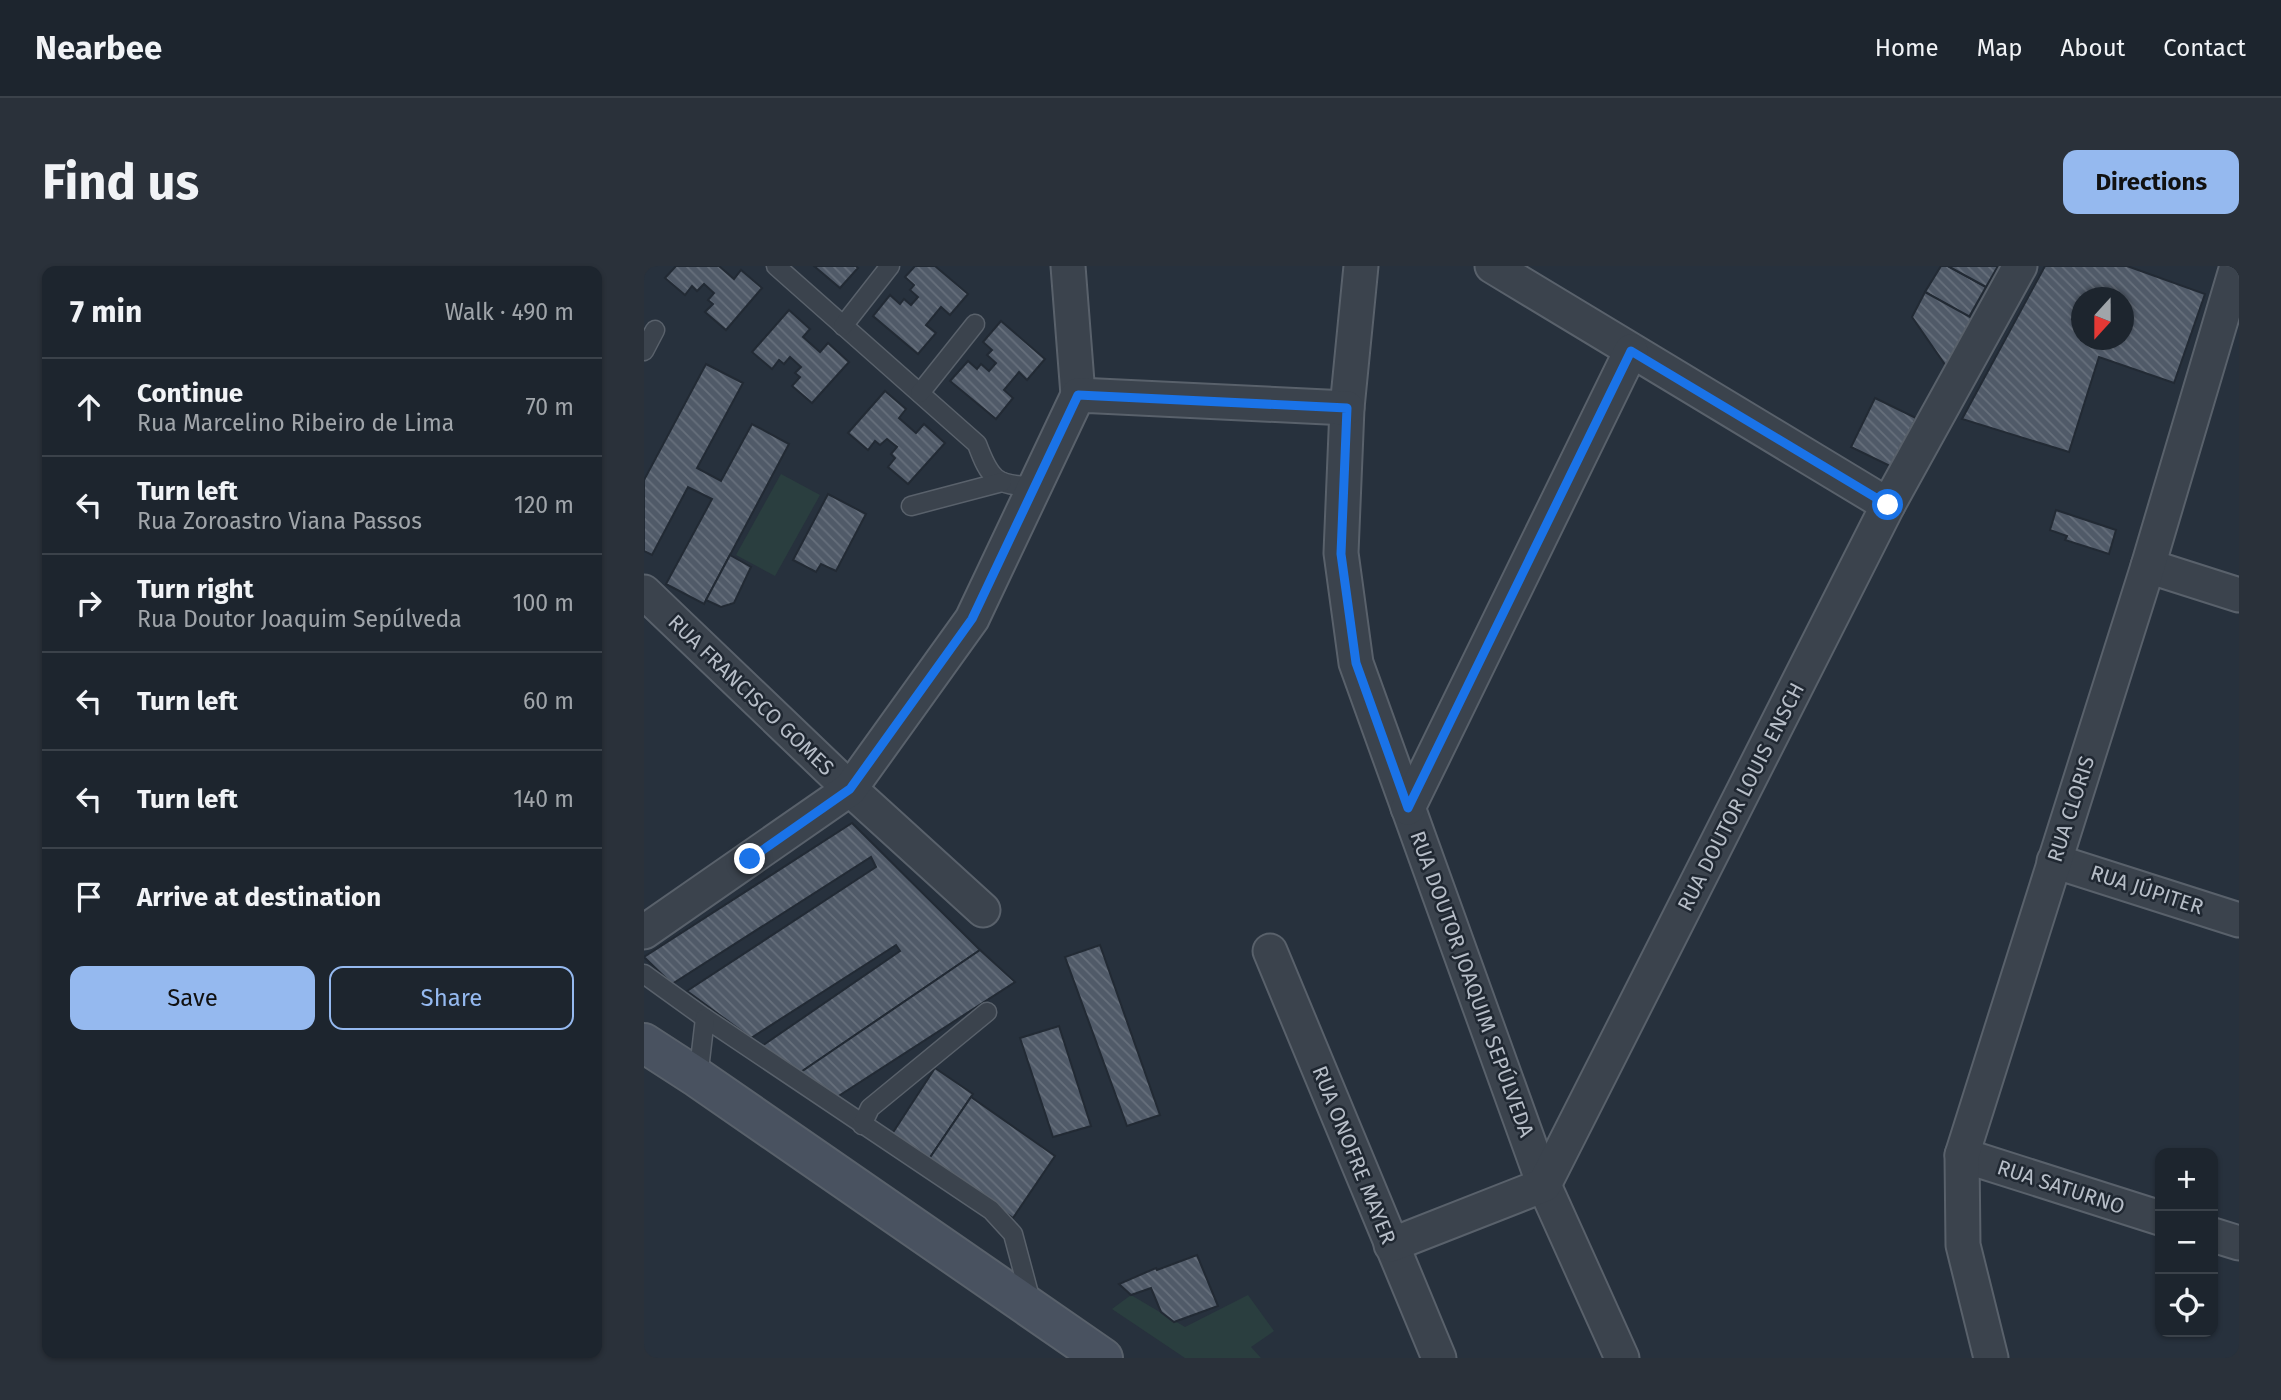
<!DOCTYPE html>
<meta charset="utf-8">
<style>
body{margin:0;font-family:"Fira Sans",sans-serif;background:#2a313a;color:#f1f3f6}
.controls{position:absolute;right:21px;bottom:21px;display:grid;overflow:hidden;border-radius:14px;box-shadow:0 2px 5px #0004}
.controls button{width:63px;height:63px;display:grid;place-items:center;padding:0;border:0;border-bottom:2px solid #3b424a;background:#1d252e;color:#f1f3f6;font:35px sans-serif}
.compass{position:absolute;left:1427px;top:21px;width:63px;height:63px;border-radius:50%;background:#1d252e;box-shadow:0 2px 5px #0004;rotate:201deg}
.stop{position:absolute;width:21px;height:21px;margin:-16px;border:5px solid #1a73e8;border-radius:50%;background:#fff}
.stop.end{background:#1a73e8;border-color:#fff;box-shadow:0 2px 7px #0008}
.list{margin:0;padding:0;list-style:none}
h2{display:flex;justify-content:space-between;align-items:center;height:91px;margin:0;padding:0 28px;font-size:30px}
h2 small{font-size:23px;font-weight:400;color:#a0a5aa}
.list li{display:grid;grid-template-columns:46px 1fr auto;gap:21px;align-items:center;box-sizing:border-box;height:98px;padding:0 28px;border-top:2px solid #3b424a}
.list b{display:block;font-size:26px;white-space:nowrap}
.list p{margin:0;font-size:23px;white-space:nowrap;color:#a0a5aa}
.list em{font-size:23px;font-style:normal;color:#a0a5aa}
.actions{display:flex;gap:14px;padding:21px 28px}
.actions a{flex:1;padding:16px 0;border:2px solid #95b9ef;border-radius:14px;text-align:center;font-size:24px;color:#95b9ef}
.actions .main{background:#95b9ef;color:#111}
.icon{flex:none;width:38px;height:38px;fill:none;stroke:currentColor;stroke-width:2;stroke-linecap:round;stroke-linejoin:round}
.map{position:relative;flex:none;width:1595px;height:1092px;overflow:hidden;border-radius:14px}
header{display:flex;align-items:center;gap:42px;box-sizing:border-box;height:98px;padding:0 35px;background:#1d252e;border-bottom:2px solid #3b424a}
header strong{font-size:33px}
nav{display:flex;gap:38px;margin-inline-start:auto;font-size:24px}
.intro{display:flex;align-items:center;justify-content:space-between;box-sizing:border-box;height:168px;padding:0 42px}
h1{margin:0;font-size:49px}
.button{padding:18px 32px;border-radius:14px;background:#95b9ef;color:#111;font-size:24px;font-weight:700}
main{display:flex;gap:42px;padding:0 42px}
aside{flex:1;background:#1d252e;border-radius:14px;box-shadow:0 2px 5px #0004}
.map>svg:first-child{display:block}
.green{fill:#2a3e3f}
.building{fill:url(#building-back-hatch);stroke:#222a34;stroke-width:2;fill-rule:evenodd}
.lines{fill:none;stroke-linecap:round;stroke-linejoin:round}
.service-casing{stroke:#59616b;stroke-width:21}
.minor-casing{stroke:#59616b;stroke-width:37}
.secondary-casing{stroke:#59616b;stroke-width:42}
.service{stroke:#3b434d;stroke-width:18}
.minor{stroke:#3b434d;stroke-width:33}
.secondary{stroke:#495260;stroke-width:38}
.route{stroke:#1a73e8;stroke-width:9}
.labels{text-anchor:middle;stroke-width:5;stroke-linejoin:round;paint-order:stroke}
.street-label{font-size:21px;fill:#b7bec8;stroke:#202832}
</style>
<header>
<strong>Nearbee</strong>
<nav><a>Home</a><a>Map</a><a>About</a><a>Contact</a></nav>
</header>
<div class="intro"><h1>Find us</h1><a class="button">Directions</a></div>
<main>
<aside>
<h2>7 min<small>Walk · 490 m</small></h2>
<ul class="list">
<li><svg class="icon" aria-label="ahead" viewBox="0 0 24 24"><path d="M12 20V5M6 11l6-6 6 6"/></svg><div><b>Continue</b><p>Rua Marcelino Ribeiro de Lima</p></div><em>70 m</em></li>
<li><svg class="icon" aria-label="left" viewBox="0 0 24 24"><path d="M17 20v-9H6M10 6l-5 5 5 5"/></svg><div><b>Turn left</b><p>Rua Zoroastro Viana Passos</p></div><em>120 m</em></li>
<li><svg class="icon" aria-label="right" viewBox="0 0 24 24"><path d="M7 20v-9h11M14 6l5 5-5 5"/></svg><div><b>Turn right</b><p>Rua Doutor Joaquim Sepúlveda</p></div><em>100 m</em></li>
<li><svg class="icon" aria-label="left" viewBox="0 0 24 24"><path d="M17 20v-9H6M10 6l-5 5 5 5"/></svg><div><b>Turn left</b></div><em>60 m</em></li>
<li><svg class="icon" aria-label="left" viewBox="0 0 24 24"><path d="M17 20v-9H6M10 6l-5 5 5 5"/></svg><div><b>Turn left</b></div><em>140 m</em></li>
<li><svg class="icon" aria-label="arrive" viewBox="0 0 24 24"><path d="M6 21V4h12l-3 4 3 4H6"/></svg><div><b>Arrive at destination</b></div></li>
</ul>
<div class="actions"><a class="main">Save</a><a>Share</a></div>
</aside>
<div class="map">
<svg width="1595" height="1092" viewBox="0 0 1595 1092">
<defs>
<pattern id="building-back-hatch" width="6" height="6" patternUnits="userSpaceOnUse" patternTransform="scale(1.75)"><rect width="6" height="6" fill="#505a68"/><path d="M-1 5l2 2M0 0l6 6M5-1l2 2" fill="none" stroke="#67707c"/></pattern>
</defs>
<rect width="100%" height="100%" fill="#27313d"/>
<g class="green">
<polygon points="137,208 176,229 131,310 92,289"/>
<polygon points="487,1029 541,1061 604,1029 630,1065 607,1081 617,1092 541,1092 468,1043"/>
</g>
<g class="building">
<polygon points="32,0 75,0 90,13 97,4 118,22 82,64 61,46 69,38 64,34 70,27 60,18 53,25 48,20 41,29 21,12"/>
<polygon points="170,0 212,0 214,2 196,22"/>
<polygon points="271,0 291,0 324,28 306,49 297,41 282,59 292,67 274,88 229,50 246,29 256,38 260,33 267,39 274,31 266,24 270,19 261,11"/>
<polygon points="1297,0 1304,0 1342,21 1325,51 1281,26"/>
<polygon points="1304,0 1354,0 1342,21"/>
<path d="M 1401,0 L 1483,0 L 1561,28 L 1530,117 L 1455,91 L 1425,186 L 1318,153 ZM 1437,32 L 1479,32 L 1479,74 L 1437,74 Z"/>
<polygon points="1281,26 1328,52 1302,100 1268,51"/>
<polygon points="145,44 166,63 159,71 176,86 184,77 205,96 168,137 148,120 156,111 151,107 157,101 146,91 140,98 135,94 128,103 108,86"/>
<polygon points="357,55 401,93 383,114 375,106 360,124 369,132 352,153 306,115 324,95 333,103 337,98 345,105 352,97 343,89 348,84 339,76"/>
<polygon points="62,98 99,117 53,202 77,215 108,158 145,178 60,338 22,318 68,233 44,221 8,289 0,285 0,214"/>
<polygon points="241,125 262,143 255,152 272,167 280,158 301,177 264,218 244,201 251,192 247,188 253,181 243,173 236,179 231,175 224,184 204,167"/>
<polygon points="1231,132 1272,152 1248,201 1207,181"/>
<polygon points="184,228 222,248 192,305 177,298 172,306 149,294"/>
<polygon points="1412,244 1472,264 1465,288 1421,274 1423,270 1406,264"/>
<polygon points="86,289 107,301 90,337 77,341 62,334"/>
<polygon points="208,557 336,684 157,806 118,780 256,685 252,679 107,772 43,725 232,601 227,591 28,718 0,691"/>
<polygon points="456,679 516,849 483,860 421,691"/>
<polygon points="336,684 371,716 193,831 157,806"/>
<polygon points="415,760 447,860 409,871 376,772"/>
<polygon points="291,802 329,828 285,893 248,868"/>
<polygon points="327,831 411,890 369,952 285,893"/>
<polygon points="553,989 574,1040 530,1056 517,1046 507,1022 487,1029 475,1018 512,1002 513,1004"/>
</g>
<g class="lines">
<g class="service-casing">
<g id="service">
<path d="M 132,0 L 333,178 C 346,213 352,220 389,220"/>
<polyline points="199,60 246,0"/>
<polyline points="0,85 11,64"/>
<polyline points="276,127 331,58"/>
<polyline points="267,240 358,216"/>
<polyline points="0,708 61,752 347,944 369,968 388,1039"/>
<polyline points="54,812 61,752"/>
<polyline points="218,859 226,842 343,746"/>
</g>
</g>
<g class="minor-casing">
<g id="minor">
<polyline points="424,0 434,129"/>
<polyline points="717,0 703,142 697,287 712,397 900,919 978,1092"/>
<polyline points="848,0 1244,239"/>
<polyline points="1504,300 1595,329"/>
<polyline points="0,326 206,523 339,644"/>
<polyline points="764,542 987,85"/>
<polyline points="1410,595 1595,654"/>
<polyline points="0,666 206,523 328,353 434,129 703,142"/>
<polyline points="626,685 795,1092"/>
<polyline points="1318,889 1516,952"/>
<polyline points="1569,969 1595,977"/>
<polyline points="747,979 900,919 1244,239 1376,0"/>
<polyline points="1347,1092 1319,979 1318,889 1504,300 1593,0"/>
</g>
</g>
<g class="secondary-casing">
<polyline id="secondary" points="0,777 54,812 459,1092"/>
</g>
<use href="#service" class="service"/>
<use href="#minor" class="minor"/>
<use href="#secondary" class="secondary"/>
</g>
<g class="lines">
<polyline class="route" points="106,593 206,523 328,353 434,129 703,142 697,288 712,397 764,542 987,85 1244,239"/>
</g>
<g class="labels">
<g class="street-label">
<text transform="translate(107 429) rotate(44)" y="7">RUA FRANCISCO GOMES</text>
<text transform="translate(1097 531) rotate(-63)" y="7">RUA DOUTOR LOUIS ENSCH</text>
<text transform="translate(1427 543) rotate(-72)" y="7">RUA CLORIS</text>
<text transform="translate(1503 624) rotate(18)" y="7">RUA JÚPITER</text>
<text transform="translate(828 718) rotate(70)" y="7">RUA DOUTOR JOAQUIM SEPÚLVEDA</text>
<text transform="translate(710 889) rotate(68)" y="7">RUA ONOFRE MAYER</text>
<text transform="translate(1417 921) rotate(18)" y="7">RUA SATURNO</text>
</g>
</g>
</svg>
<div class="controls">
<button>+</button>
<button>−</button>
<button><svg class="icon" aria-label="locate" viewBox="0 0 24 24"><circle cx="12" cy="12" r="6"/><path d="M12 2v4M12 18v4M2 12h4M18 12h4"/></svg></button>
</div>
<svg class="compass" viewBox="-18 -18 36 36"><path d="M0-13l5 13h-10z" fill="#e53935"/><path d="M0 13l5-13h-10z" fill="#a0a5aa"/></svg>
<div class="stop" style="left:1244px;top:239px"></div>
<div class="stop end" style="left:106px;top:593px"></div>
</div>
</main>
